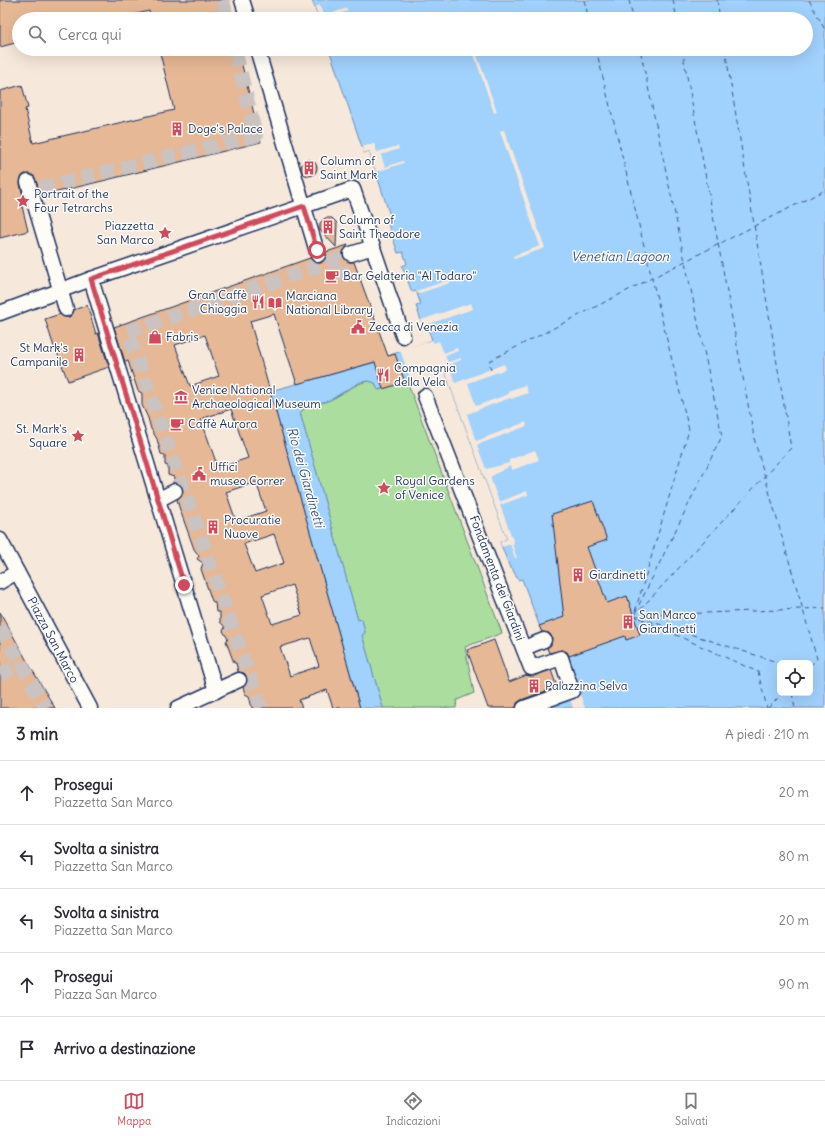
<!DOCTYPE html>
<html lang="it">
<meta charset="utf-8">
<style>
body{margin:0;font-family:Delius,sans-serif;background:#f2f2f3;color:#2b2b33}
.controls{position:absolute;right:12px;bottom:12px;display:grid;overflow:hidden;border-radius:6px;box-shadow:0 4px 16px #0002}
.controls button{width:36px;height:36px;display:grid;place-items:center;padding:0;border:0;border-bottom:1px solid #e1e1e2;background:#fff;color:#2b2b33;font:20px sans-serif}
.stop{position:absolute;width:12px;height:12px;margin:-9px;border:3px solid #d1495b;border-radius:50%;background:#fff}
.stop.end{background:#d1495b;border-color:#fff;box-shadow:0 1px 4px #0008}
.list{margin:0;padding:0;list-style:none}
h2{display:flex;justify-content:space-between;align-items:center;height:52px;margin:0;padding:0 16px;font-size:17px}
h2 small{font-size:13px;font-weight:400;color:#7c7c81}
.list li{display:grid;grid-template-columns:26px 1fr auto;gap:12px;align-items:center;box-sizing:border-box;height:64px;padding:0 16px;border-top:1px solid #e1e1e2}
.list b{display:block;font-size:15px;white-space:nowrap}
.list p{margin:0;font-size:13px;white-space:nowrap;color:#7c7c81}
.list em{font-size:13px;font-style:normal;color:#7c7c81}
.icon{flex:none;width:22px;height:22px;fill:none;stroke:currentColor;stroke-width:2;stroke-linecap:round;stroke-linejoin:round}
.map{position:relative;flex:none;width:825px;height:708px;overflow:hidden}
.search{position:absolute;background:#fff;box-shadow:0 4px 16px #0002;left:12px;right:12px;top:12px;height:44px;display:flex;align-items:center;gap:10px;box-sizing:border-box;padding:0 14px;border-radius:22px;color:#7c7c81;font-size:15px}
.sheet{height:372px;background:#fff}
nav{display:flex;justify-content:space-around;align-items:center;box-sizing:border-box;height:56px;border-top:1px solid #e1e1e2;background:#fff;font-size:11px;color:#7c7c81}
nav a{display:grid;justify-items:center;gap:2px}
nav .on{color:#d1495b}
.map>svg:first-child{display:block}
.green{fill:#abdd9f;stroke:#63867e}
.water{fill:#a1d1fd;stroke:#6b90bd;fill-rule:evenodd}
.pier{fill:#f6e8da}
.lines{fill:none;stroke-linecap:round;stroke-linejoin:round}
.ferry{stroke:#3c5886;stroke-width:1;stroke-dasharray:5 4;stroke-linecap:butt}
.building{fill:#e6b896;stroke:#1b2f5e;fill-rule:evenodd}
.pedestrian-tunnel{stroke:#cac3c1;stroke-width:14;stroke-dasharray:14 7;stroke-linecap:butt}
.pedestrian-casing{stroke:#1b2f5e;stroke-width:17}
.pedestrian{stroke:#fdfcf7;stroke-width:14}
.route{stroke:#d1495b;stroke-width:5}
.labels{text-anchor:middle;stroke-width:3;stroke-linejoin:round;paint-order:stroke}
.poi-label{font-size:12px;fill:#1b2f5e;stroke:#fdfcf7;text-anchor:start}
.street-label{font-size:12px;fill:#1b2f5e;stroke:#fdfcf7}
.water-label{font-size:13px;font-style:italic;fill:#3c5886;stroke:#fdfcf7}
</style>
<div class="map">
<svg width="825" height="708" viewBox="0 0 825 708">
<rect width="100%" height="100%" fill="#f6e8da"/>
<filter id="ink" filterUnits="userSpaceOnUse"><feTurbulence type="fractalNoise" baseFrequency=".025" numOctaves="2"/><feDisplacementMap in="SourceGraphic" scale="8" xChannelSelector="R" yChannelSelector="G"/><feConvolveMatrix kernelMatrix="1 2 1 2 8 2 1 2 1" color-interpolation-filters="sRGB"/></filter>
<g filter="url(#ink)">
<path class="green" d="M 369,381 L 375,383 L 379,390 L 407,381 L 502,633 L 465,647 L 474,693 L 457,700 L 456,708 L 383,708 L 362,635 L 365,632 L 362,620 L 358,620 L 300,413 C 308,403 319,405 330,400 C 344,394 354,383 369,381 Z"/>
<path class="water" d="M 312,0 L 825,0 L 825,708 L 531,708 L 578,691 L 551,657 L 522,579 L 518,580 L 512,568 L 510,568 L 500,542 L 507,539 L 444,369 L 378,390 L 375,383 L 369,381 L 360,382 L 330,400 L 305,407 L 300,413 L 358,620 L 362,619 L 365,633 L 362,635 L 383,708 L 360,708 L 273,403 L 241,399 L 387,359 L 388,356 L 432,340 L 428,328 L 424,329 L 416,306 L 421,305 L 416,291 L 412,292 L 402,266 L 407,264 L 403,252 L 398,253 L 388,224 L 392,222 L 369,151 L 364,153 L 329,49 L 806,49 L 806,19 L 319,19 ZM 780,663 L 810,663 L 810,693 L 780,693 Z"/>
<g class="pier">
<polygon points="320,5 324,16 347,8 348,11 325,19 319,19 315,7"/>
<polygon points="472,49 475,49 497,112 494,113"/>
<polygon points="504,130 545,248 514,259 513,256 540,246 500,131"/>
<polygon points="374,143 377,152 398,146 399,149 381,155 385,167 403,161 404,163 376,172 369,151 364,153 362,147"/>
<polygon points="449,280 450,283 417,294 416,291"/>
<polygon points="471,303 473,309 423,326 421,320"/>
<polygon points="432,340 434,343 439,341 444,353 457,348 458,351 445,356 448,362 461,358 461,360 449,365 455,383 504,364 506,369 468,383 476,406 509,394 508,391 525,385 528,393 511,399 510,398 467,414 476,441 526,422 527,426 477,445 486,469 509,463 509,460 535,450 539,460 512,470 510,466 490,477 499,502 527,491 528,495 500,505 514,543 512,544 517,558 515,558 510,544 502,547 500,542 507,539 444,369 411,381 400,350"/>
<polygon points="578,689 585,708 573,708 568,693"/>
</g>
<g class="lines">
<g class="ferry">
<polyline points="584,0 589,19"/>
<polyline points="629,0 633,19"/>
<polyline points="673,0 677,19"/>
<polyline points="717,0 720,19"/>
<polyline points="809,0 825,30"/>
<polyline points="596,49 689,430 634,615"/>
<polyline points="682,49 755,442 817,659 810,666"/>
<polyline points="491,370 489,361 825,190"/>
<polyline points="635,613 722,436 640,49"/>
<polyline points="634,616 791,448 725,49"/>
<polyline points="634,616 825,608"/>
<polyline points="634,616 758,672 767,708"/>
<polyline points="640,618 780,663"/>
<polyline points="792,693 795,708"/>
<polyline points="768,708 783,693"/>
</g>
</g>
<g class="building">
<polygon points="0,0 226,0 231,19 151,19 149,11 116,19 19,19 19,42 0,47"/>
<polygon points="159,49 238,49 261,142 41,196 34,176 25,174 22,176 20,184 24,200 21,202 28,231 0,238 0,91 22,85 28,108 25,109 33,143 174,110"/>
<circle cx="309" cy="168" r="8"/>
<polygon points="325,218 332,218 337,223 336,247 320,230 320,223"/>
<path d="M 348,245 L 343,252 L 343,257 L 349,262 L 354,262 L 388,356 L 395,354 L 405,382 L 383,389 L 375,362 L 297,384 L 274,314 L 250,321 L 360,708 L 333,708 L 327,690 L 299,700 L 302,708 L 252,708 L 249,696 L 245,694 L 243,687 L 247,681 L 247,677 L 244,673 L 238,672 L 236,663 L 234,663 L 226,641 L 228,639 L 223,631 L 225,627 L 220,622 L 220,612 L 216,612 L 215,603 L 212,601 L 201,569 L 203,563 L 197,559 L 199,556 L 194,549 L 179,507 L 177,499 L 182,495 L 183,487 L 179,484 L 173,483 L 174,477 L 168,475 L 168,466 L 165,465 L 165,456 L 161,454 L 157,439 L 151,429 L 148,418 L 142,405 L 142,393 L 138,391 L 128,361 L 125,362 L 114,327 L 310,258 L 316,263 L 321,263 L 326,257 L 326,252 ZM 205,335 L 219,376 L 190,386 L 175,345 ZM 231,409 L 248,458 L 218,468 L 201,419 ZM 256,482 L 266,511 L 236,521 L 226,492 ZM 274,534 L 284,563 L 255,573 L 244,544 ZM 292,585 L 302,615 L 272,624 L 262,595 ZM 310,638 L 319,666 L 290,676 L 280,647 Z"/>
<polygon points="87,305 96,334 98,333 109,367 68,381 55,347 54,347 45,319 60,314 64,317 69,317 72,315 74,310"/>
<polygon points="593,501 607,540 587,547 607,603 627,596 640,635 626,640 625,636 569,656 567,652 562,650 549,653 547,648 551,645 552,637 549,633 542,632 539,626 564,617 552,514"/>
<polygon points="0,612 27,661 55,708 0,708"/>
<polygon points="494,640 509,682 527,675 534,676 551,670 557,687 521,700 517,703 516,708 488,708 467,650"/>
</g>
<g class="lines">
<g class="pedestrian-tunnel">
<polyline points="223,0 227,19"/>
<polyline points="40,188 256,136 235,49"/>
<polyline points="0,627 46,708"/>
<polyline points="0,675 21,664"/>
<polyline points="261,708 128,332 339,259 346,279"/>
</g>
<g class="pedestrian-casing">
<g id="pedestrian">
<polyline points="242,0 248,19"/>
<polyline points="257,49 318,255"/>
<polyline points="28,182 66,309"/>
<polyline points="351,254 373,247"/>
<polyline points="91,279 216,691"/>
<polyline points="0,313 91,279 353,189 403,336"/>
<polyline points="425,396 531,668 561,658 572,691 524,708"/>
<polyline points="158,500 175,491"/>
<polyline points="0,540 90,708"/>
<polyline points="0,582 17,572"/>
<polyline points="524,648 544,640"/>
<polyline points="178,708 239,680"/>
</g>
</g>
<use href="#pedestrian" class="pedestrian"/>
</g>
</g>
<g class="lines" filter="url(#ink)">
<polyline class="route" points="184,585 91,279 304,206 317,250"/>
</g>
<defs>
<g id="building-bare" transform="scale(1.08)"><path d="M-4-6H4V6H1V3H-1V6H-4ZM-2.5-4.3h1.7v1.8h-1.7ZM.8-4.3h1.7v1.8H.8ZM-2.5-1h1.7V.8h-1.7ZM.8-1h1.7V.8H.8Z" fill="#d1495b" stroke="#fdfcf7" stroke-width="2.5" paint-order="stroke"/></g>
<g id="sight-bare" transform="scale(1.08)"><path d="M0-6L1.8-2.2L6-1.7L2.9 1.2L3.7 5.4L0 3.3L-3.7 5.4L-2.9 1.2L-6-1.7L-1.8-2.2Z" fill="#d1495b" stroke="#fdfcf7" stroke-width="2.5" paint-order="stroke"/></g>
<g id="cafe-bare" transform="scale(1.08)"><path d="M-5.5-4.5H6V0H3Q3 3.5 0 3.5H-2.5Q-5.5 3.5-5.5 0ZM3-3.2v2h1.7v-2ZM-6 4.5H4V6H-6Z" fill="#d1495b" stroke="#fdfcf7" stroke-width="2.5" paint-order="stroke"/></g>
<g id="restaurant-bare" transform="scale(1.08)"><path d="M-5-6h1v4h1v-4h1v4h1v-4h1v5L-1.5 .5V6h-2V.5L-5-1ZM5-6V6H3V1.5H1.5Q1.5-4 5-6Z" fill="#d1495b" stroke="#fdfcf7" stroke-width="2.5" paint-order="stroke"/></g>
<g id="library-bare" transform="scale(1.08)"><path d="M-6-4Q-3-5.5-.7-3.5V5Q-3 3-6 4ZM6-4Q3-5.5 .7-3.5V5Q3 3 6 4Z" fill="#d1495b" stroke="#fdfcf7" stroke-width="2.5" paint-order="stroke"/></g>
<g id="civic-bare" transform="scale(1.08)"><path d="M-.6-6.5H3V-4.5H.6V-3L4-1V1h2V6H-6V1h2V-1L-.6-3ZM-1.2 2.5V6h2.4V2.5Z" fill="#d1495b" stroke="#fdfcf7" stroke-width="2.5" paint-order="stroke"/></g>
<g id="shop-bare" transform="scale(1.08)"><path d="M-5-2.5h2.3a2.7 3.5 0 0 1 5.4 0H5L5.5 6h-11ZM-1.5-2.5h3a1.5 2.3 0 0 0-3 0Z" fill="#d1495b" stroke="#fdfcf7" stroke-width="2.5" paint-order="stroke"/></g>
<g id="museum-bare" transform="scale(1.08)"><path d="M0-6L6-3V-2H-6V-3ZM-5-1h2V3h-2ZM-1-1h2V3h-2ZM3-1h2V3H3ZM-6 4H6V6H-6Z" fill="#d1495b" stroke="#fdfcf7" stroke-width="2.5" paint-order="stroke"/></g>
</defs>
<g fill-rule="evenodd">
<use href="#building-bare" x="177" y="129"/>
<use href="#building-bare" x="309" y="168"/>
<use href="#sight-bare" x="23" y="201"/>
<use href="#building-bare" x="328" y="227"/>
<use href="#sight-bare" x="165" y="233"/>
<use href="#cafe-bare" x="332" y="276"/>
<use href="#restaurant-bare" x="258" y="302"/>
<use href="#library-bare" x="275" y="303"/>
<use href="#civic-bare" x="358" y="327"/>
<use href="#shop-bare" x="155" y="337"/>
<use href="#building-bare" x="79" y="355"/>
<use href="#restaurant-bare" x="383" y="375"/>
<use href="#museum-bare" x="181" y="397"/>
<use href="#cafe-bare" x="177" y="424"/>
<use href="#sight-bare" x="78" y="436"/>
<use href="#civic-bare" x="199" y="474"/>
<use href="#sight-bare" x="384" y="488"/>
<use href="#building-bare" x="213" y="527"/>
<use href="#building-bare" x="578" y="575"/>
<use href="#building-bare" x="628" y="622"/>
<use href="#building-bare" x="534" y="686"/>
</g>
<g class="labels">
<g class="poi-label">
<text x="188" y="133">Doge's Palace</text>
<text x="320" y="165">Column of<tspan x="320" dy="14">Saint Mark</tspan></text>
<text x="34" y="198">Portrait of the<tspan x="34" dy="14">Four Tetrarchs</tspan></text>
<text x="339" y="224">Column of<tspan x="339" dy="14">Saint Theodore</tspan></text>
<text x="154" y="230" text-anchor="end">Piazzetta<tspan x="154" dy="14">San Marco</tspan></text>
<text x="343" y="280">Bar Gelateria "Al Todaro"</text>
<text x="247" y="299" text-anchor="end">Gran Caffè<tspan x="247" dy="14">Chioggia</tspan></text>
<text x="286" y="300">Marciana<tspan x="286" dy="14">National Library</tspan></text>
<text x="369" y="331">Zecca di Venezia</text>
<text x="166" y="341">Fabris</text>
<text x="68" y="352" text-anchor="end">St Mark's<tspan x="68" dy="14">Campanile</tspan></text>
<text x="394" y="372">Compagnia<tspan x="394" dy="14">della Vela</tspan></text>
<text x="192" y="394">Venice National<tspan x="192" dy="14">Archaeological Museum</tspan></text>
<text x="188" y="428">Caffè Aurora</text>
<text x="67" y="433" text-anchor="end">St. Mark's<tspan x="67" dy="14">Square</tspan></text>
<text x="210" y="471">Uffici<tspan x="210" dy="14">museo Correr</tspan></text>
<text x="395" y="485">Royal Gardens<tspan x="395" dy="14">of Venice</tspan></text>
<text x="224" y="524">Procuratie<tspan x="224" dy="14">Nuove</tspan></text>
<text x="589" y="579">Giardinetti</text>
<text x="639" y="619">San Marco<tspan x="639" dy="14">Giardinetti</tspan></text>
<text x="545" y="690">Palazzina Selva</text>
</g>
<g class="street-label">
<text transform="translate(497 578) rotate(69)" y="4">Fondamenta dei Giardini</text>
<text transform="translate(53 640) rotate(62)" y="4">Piazza San Marco</text>
</g>
<g class="water-label">
<text x="620" y="261">Venetian Lagoon</text>
<text transform="translate(306 477) rotate(74)" y="5">Rio dei Giardinetti</text>
</g>
</g>
</svg>
<div class="controls">
<button><svg class="icon" aria-label="locate" viewBox="0 0 24 24"><circle cx="12" cy="12" r="6"/><path d="M12 2v4M12 18v4M2 12h4M18 12h4"/></svg></button>
</div>
<div class="stop" style="left:317px;top:250px"></div>
<div class="stop end" style="left:184px;top:585px"></div>
<div class="search"><svg class="icon" aria-label="search" viewBox="0 0 24 24"><circle cx="10" cy="10" r="6"/><path d="M15 15l6 6"/></svg>Cerca qui</div>
</div>
<section class="sheet">
<h2>3 min<small>A piedi · 210 m</small></h2>
<ul class="list">
<li><svg class="icon" aria-label="ahead" viewBox="0 0 24 24"><path d="M12 20V5M6 11l6-6 6 6"/></svg><div><b>Prosegui</b><p>Piazzetta San Marco</p></div><em>20 m</em></li>
<li><svg class="icon" aria-label="left" viewBox="0 0 24 24"><path d="M17 20v-9H6M10 6l-5 5 5 5"/></svg><div><b>Svolta a sinistra</b><p>Piazzetta San Marco</p></div><em>80 m</em></li>
<li><svg class="icon" aria-label="left" viewBox="0 0 24 24"><path d="M17 20v-9H6M10 6l-5 5 5 5"/></svg><div><b>Svolta a sinistra</b><p>Piazzetta San Marco</p></div><em>20 m</em></li>
<li><svg class="icon" aria-label="ahead" viewBox="0 0 24 24"><path d="M12 20V5M6 11l6-6 6 6"/></svg><div><b>Prosegui</b><p>Piazza San Marco</p></div><em>90 m</em></li>
<li><svg class="icon" aria-label="arrive" viewBox="0 0 24 24"><path d="M6 21V4h12l-3 4 3 4H6"/></svg><div><b>Arrivo a destinazione</b></div></li>
</ul>
</section>
<nav>
<a class="on"><svg class="icon" aria-label="map" viewBox="0 0 24 24"><path d="M3 6l6-2 6 2 6-2v14l-6 2-6-2-6 2zM9 4v14M15 6v14"/></svg>Mappa</a>
<a><svg class="icon" aria-label="directions" viewBox="0 0 24 24"><path d="M12 3l9 9-9 9-9-9zM9 14v-3h6M13 9l2 2-2 2"/></svg>Indicazioni</a>
<a><svg class="icon" aria-label="saved" viewBox="0 0 24 24"><path d="M7 4h10v16l-5-4-5 4z"/></svg>Salvati</a>
</nav>
